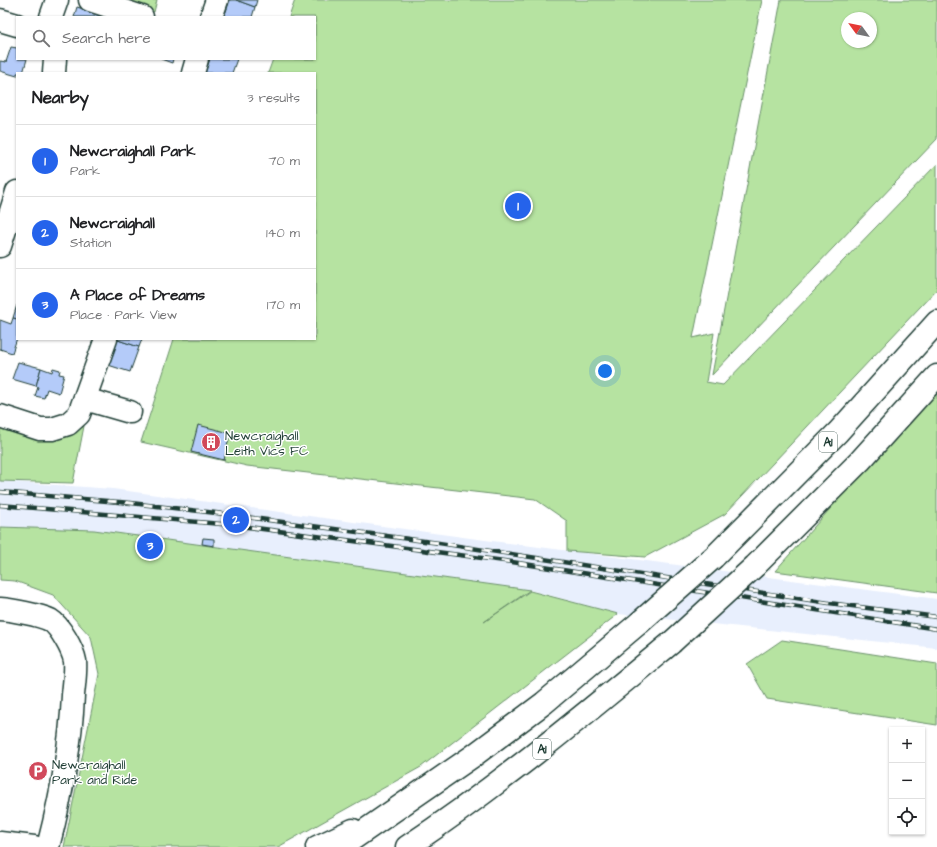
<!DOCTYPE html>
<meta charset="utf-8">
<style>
body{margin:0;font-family:"Architects Daughter",sans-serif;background:#f2f2f2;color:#202124}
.controls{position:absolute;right:12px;bottom:12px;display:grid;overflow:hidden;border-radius:0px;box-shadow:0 1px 3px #0004}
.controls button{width:36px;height:36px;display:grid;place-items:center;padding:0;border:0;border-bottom:1px solid #e0e0e0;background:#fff;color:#202124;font:20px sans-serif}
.compass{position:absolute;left:841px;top:12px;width:36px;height:36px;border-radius:50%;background:#fff;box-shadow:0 1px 3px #0004;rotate:303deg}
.you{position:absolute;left:605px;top:371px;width:14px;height:14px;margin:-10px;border:3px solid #fff;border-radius:50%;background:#1a73e8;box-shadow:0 0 0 6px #1a73e833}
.badge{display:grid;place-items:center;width:26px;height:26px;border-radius:50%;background:#2563eb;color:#fff;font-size:13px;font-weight:700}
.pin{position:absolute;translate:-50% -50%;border:2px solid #fff;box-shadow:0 1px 4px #0006}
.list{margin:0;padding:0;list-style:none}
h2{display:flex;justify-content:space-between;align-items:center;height:52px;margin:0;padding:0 16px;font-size:17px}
h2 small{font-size:13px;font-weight:400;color:#757577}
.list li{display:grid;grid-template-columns:26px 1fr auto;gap:12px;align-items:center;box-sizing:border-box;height:72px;padding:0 16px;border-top:1px solid #e0e0e0}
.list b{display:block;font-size:15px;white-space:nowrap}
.list p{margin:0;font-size:13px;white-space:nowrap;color:#757577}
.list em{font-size:13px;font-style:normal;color:#757577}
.icon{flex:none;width:22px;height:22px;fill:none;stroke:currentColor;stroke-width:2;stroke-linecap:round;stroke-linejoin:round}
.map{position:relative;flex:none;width:937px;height:847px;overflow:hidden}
.search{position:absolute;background:#fff;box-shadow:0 1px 3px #0004;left:16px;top:16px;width:300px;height:44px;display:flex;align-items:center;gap:10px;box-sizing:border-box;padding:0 14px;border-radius:0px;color:#757577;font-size:15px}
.panel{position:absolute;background:#fff;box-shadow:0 1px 3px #0004;left:16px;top:72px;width:300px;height:268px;border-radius:0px}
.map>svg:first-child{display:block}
.built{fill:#e8effd}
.green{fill:#b6e3a1;stroke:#6a906a;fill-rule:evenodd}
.building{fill:#b4cbf9;stroke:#1f3d34}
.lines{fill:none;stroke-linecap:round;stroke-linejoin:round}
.minor-casing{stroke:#1f3d34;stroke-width:25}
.major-casing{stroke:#1f3d34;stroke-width:25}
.minor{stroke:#fff;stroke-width:22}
.major{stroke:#fff;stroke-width:22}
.rail-casing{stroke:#1f3d34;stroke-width:4.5}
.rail{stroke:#fff;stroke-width:3;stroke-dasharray:9;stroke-linecap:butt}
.major-bridge-casing{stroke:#1f3d34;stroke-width:25;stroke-linecap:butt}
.major-bridge{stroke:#fff;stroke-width:22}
.labels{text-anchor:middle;stroke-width:3;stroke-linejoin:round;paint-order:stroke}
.shield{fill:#fff;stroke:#627771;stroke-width:1}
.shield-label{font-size:12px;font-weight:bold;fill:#1f3d34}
.poi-label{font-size:13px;fill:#1f3d34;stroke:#fff;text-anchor:start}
</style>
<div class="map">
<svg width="937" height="847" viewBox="0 0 937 847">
<rect width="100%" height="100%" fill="#fff"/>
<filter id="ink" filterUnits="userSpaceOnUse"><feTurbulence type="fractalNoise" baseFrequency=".025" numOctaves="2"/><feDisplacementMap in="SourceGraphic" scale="8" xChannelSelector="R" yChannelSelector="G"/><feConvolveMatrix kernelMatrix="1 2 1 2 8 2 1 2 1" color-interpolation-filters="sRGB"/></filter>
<g filter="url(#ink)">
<polygon class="built" points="0,481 113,489 470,538 937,599 937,648 618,614 530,590 94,530 0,527"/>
<g class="green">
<polygon points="113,0 157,0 154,12"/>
<polygon points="295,0 762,0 693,338 714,333 706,382 723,385 937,164 937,289 725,514 645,557 567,551 567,521 535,499 247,466 141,442 174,339 315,339 315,73 268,73 273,59 315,59 315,17 289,17"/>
<path d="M 781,0 L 937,0 L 937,139 L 712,375 ZM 847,18 L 871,18 L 871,42 L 847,42 Z"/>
<polygon points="937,388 937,593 775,571"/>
<polygon points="0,426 17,432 84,426 73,483 0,481"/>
<polygon points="0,527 94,530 530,590 484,622 530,591 618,614 421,767 278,847 64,847 99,674 91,637 53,595 15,581 0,580"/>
<polygon points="782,640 937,664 937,725 767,699 747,664"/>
</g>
<g class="building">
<polygon points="230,0 236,0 255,7 252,17 224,17"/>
<polygon points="236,0 257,0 255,7"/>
<polygon points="77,7 103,15 102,17 74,17"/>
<polygon points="11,47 17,48 17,59 27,59 23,73 17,73 17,76 0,71 0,61 6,62"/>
<polygon points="161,59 173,59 172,63"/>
<polygon points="210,59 237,59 232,73 205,73"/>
<polygon points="17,305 17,319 13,318"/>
<polygon points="13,318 17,319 17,338 12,353 0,349 0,320 11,324"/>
<polygon points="115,339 139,347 130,372 105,364"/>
<polygon points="115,339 142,339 139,347"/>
<polygon points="18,362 41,368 36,386 12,379"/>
<polygon points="41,368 52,372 53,368 60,370 59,374 64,375 59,393 47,389 44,398 35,396 38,387 36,386"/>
<polygon points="198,425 230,433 224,460 191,452"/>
<polygon points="203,538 214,539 214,546 202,544"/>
</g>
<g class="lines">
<g class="minor-casing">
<g id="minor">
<polyline points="90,0 142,17"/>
<polyline points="51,17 57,0"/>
<polyline points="211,17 217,0"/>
<polyline points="0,20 17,25"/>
<polyline points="54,73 55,59"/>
<polyline points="193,73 197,59"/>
<polyline points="0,246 17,192"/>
<polyline points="85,399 130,412"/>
<polyline points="0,416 40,429 52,429 68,424 79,414 106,339"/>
<path d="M 0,609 C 12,610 40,615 50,620 C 60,626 73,650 75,661 C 76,672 74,684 73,695 C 71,747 61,797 48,847"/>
<polyline points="0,843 34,847"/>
</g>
</g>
<g class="major-casing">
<g id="major">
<polyline points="714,557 838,432 937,322"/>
<polyline points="755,566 860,461 937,376"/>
<polyline points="317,847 353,830"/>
<polyline points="341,847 473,756 544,703 639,623"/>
<path d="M 407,847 C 500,785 585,714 671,643"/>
</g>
</g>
<use href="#minor" class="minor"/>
<use href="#major" class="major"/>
<g class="rail-casing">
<g id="rail">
<polyline points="0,492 131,503 216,513 439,543 829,603 937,617"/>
<polyline points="0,505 233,525 512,562 937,629"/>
</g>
</g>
<use href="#rail" class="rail"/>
<g class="major-bridge-casing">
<g id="major-bridge">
<polyline points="639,623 714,557"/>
<polyline points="671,643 755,566"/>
</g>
</g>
<use href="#major-bridge" class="major-bridge"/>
</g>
</g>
<defs>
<g id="building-disc" transform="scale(1)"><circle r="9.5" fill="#d1495b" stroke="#fff"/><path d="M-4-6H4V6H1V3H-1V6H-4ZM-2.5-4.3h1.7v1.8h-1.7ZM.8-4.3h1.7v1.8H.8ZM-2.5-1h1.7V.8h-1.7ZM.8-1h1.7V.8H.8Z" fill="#fff"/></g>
<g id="parking-disc" transform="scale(1)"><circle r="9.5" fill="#d1495b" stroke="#fff"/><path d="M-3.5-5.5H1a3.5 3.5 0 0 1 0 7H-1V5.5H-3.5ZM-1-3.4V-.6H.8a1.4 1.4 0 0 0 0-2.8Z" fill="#fff"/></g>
</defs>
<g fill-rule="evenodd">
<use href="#building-disc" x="211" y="442"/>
<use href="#parking-disc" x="38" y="771"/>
</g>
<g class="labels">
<g class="shield">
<rect x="819" y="432" width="18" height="20" rx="3"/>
<rect x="533" y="739" width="18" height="20" rx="3"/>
</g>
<g class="shield-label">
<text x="828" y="446">A1</text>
<text x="542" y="753">A1</text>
</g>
<g class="poi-label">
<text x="225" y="440">Newcraighall<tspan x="225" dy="15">Leith Vics FC</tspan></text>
<text x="52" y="769">Newcraighall<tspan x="52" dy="15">Park and Ride</tspan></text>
</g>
</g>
</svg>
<div class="controls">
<button>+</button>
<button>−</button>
<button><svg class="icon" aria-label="locate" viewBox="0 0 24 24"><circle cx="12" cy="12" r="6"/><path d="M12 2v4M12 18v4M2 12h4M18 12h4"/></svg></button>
</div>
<svg class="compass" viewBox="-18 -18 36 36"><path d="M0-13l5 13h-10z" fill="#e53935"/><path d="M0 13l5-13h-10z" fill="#757577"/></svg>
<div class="you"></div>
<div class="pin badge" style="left:518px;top:206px">1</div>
<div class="pin badge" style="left:236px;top:520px">2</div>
<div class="pin badge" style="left:150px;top:546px">3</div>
<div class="search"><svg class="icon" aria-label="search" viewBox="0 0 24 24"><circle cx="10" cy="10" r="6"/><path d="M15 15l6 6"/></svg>Search here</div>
<section class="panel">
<h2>Nearby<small>3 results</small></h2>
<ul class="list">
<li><span class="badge">1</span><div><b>Newcraighall Park</b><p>Park</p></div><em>70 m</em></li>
<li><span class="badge">2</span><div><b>Newcraighall</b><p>Station</p></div><em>140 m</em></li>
<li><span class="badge">3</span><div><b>A Place of Dreams</b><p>Place · Park View</p></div><em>170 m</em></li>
</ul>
</section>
</div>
